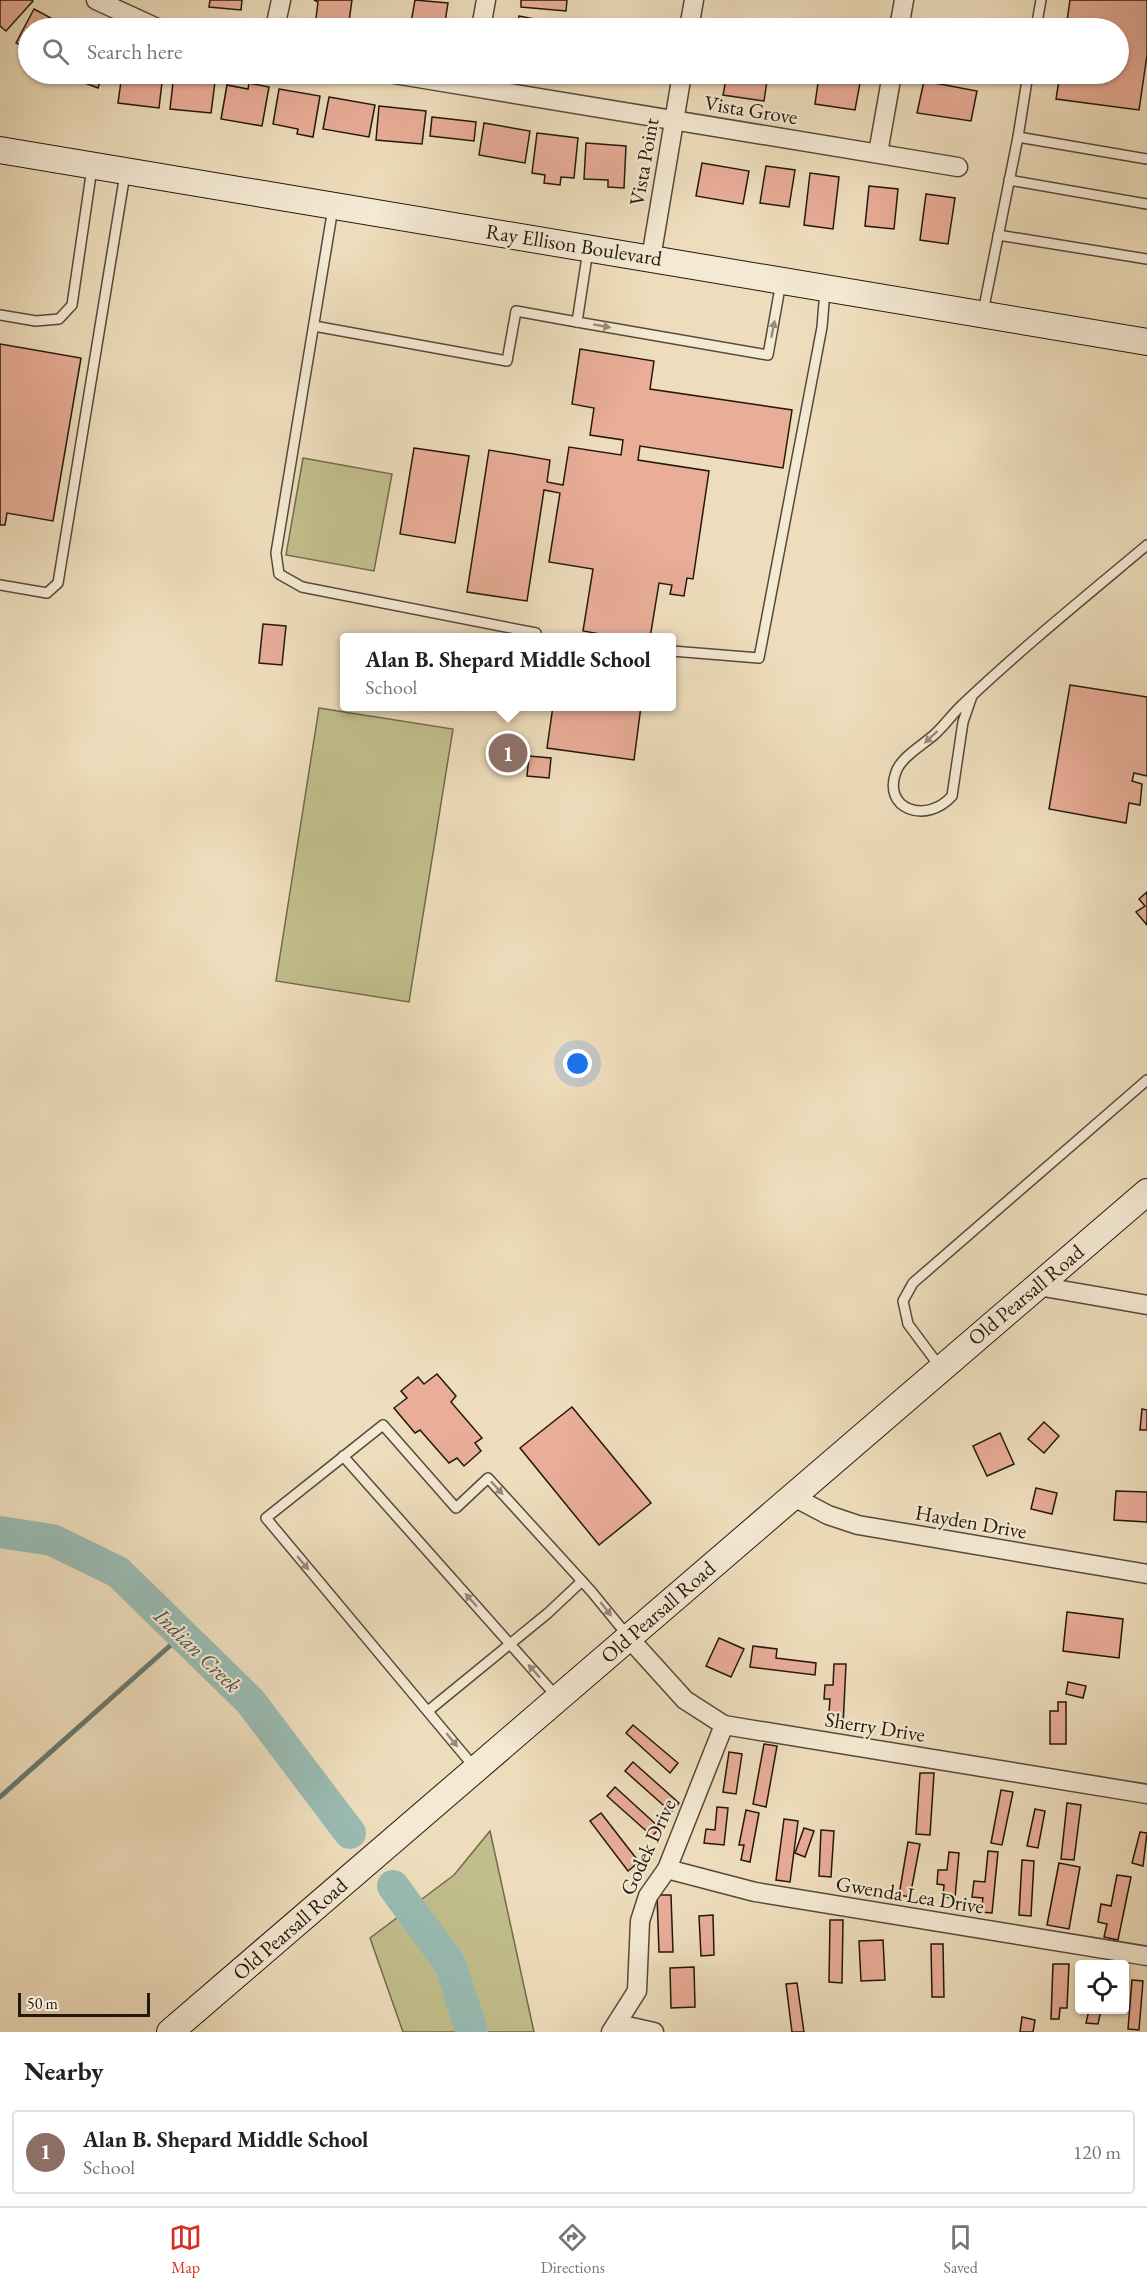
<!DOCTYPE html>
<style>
body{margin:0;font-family:"EB Garamond",serif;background:#f2f2f2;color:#222}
.controls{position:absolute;right:18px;bottom:18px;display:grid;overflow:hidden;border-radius:6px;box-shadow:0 2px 4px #0004}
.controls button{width:54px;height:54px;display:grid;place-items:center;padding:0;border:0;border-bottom:2px solid #e0e0e0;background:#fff;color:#222;font:30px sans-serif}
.scale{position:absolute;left:18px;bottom:15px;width:132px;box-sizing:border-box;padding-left:6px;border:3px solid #23180e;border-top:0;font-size:16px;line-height:21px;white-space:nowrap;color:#23180e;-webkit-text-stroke:4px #f4e9d3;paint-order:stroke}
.you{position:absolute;left:578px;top:1064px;width:21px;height:21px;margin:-15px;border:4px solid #fff;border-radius:50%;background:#1a73e8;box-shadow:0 0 0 9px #1a73e833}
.badge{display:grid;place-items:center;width:39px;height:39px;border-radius:50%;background:#d93025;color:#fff;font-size:20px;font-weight:700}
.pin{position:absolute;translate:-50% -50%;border:3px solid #fff;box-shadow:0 2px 6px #0006}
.popup{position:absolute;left:340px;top:633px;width:336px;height:78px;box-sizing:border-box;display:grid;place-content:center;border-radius:6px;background:#fff;filter:drop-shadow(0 2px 4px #0005);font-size:20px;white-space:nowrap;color:#767676}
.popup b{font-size:22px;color:#222}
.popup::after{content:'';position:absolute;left:50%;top:100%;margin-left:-12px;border:12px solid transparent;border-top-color:#fff}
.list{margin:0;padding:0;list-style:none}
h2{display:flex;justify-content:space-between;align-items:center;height:78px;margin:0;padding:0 24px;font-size:26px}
h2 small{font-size:20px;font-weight:400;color:#767676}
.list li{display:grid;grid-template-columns:39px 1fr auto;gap:18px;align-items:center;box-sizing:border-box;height:84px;margin:0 12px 12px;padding:0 12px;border:2px solid #e0e0e0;border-radius:6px}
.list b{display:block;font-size:22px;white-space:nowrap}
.list p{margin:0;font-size:20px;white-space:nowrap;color:#767676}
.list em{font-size:20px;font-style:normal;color:#767676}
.icon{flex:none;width:33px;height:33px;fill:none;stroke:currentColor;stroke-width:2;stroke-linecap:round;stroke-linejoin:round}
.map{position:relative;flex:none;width:1147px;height:2032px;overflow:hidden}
.search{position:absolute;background:#fff;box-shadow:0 2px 4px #0004;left:18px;right:18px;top:18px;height:66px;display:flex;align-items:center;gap:15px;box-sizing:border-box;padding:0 21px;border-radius:33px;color:#767676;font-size:22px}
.sheet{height:174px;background:#fff}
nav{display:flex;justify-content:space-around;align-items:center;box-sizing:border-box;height:84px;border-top:2px solid #e0e0e0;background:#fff;font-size:16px;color:#767676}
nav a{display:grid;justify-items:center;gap:3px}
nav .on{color:#d93025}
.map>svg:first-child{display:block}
.green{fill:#c1be8b;stroke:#726b4c;stroke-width:1.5}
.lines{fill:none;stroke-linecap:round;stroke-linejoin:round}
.stream{stroke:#6a7a70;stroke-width:5}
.river{stroke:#99bbb2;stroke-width:32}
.building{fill:#e9ad98;stroke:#23180e;stroke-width:1.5}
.lane-casing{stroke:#56493a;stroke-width:12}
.street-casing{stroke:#56493a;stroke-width:21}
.secondary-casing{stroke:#23180e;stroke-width:28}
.lane{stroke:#f4e9d3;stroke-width:9}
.street{stroke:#f4e9d3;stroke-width:18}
.secondary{stroke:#f4e9d3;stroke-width:26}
.oneway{fill:#968b7a}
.labels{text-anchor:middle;stroke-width:4.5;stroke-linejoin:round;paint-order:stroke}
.street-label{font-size:21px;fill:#23180e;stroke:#f4e9d3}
.water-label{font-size:22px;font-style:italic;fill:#4c5147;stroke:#f4e9d3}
</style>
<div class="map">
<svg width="1147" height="2032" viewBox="0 0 1147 2032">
<rect width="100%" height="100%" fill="#eeddbc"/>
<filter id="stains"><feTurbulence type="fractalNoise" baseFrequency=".00333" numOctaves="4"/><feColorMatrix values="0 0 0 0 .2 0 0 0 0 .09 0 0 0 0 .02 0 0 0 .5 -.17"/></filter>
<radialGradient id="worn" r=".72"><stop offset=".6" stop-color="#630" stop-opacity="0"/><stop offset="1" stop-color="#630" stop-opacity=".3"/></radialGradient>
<g class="green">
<polygon points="303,458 392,474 374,571 286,555"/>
<polygon points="319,708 453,729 409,1002 276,981"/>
<polygon points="490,1831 534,2032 403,2032 370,1938 454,1875"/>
</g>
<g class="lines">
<polyline class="stream" points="0,1797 182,1635"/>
<g class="river">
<polyline points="0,1532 52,1540 118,1572 250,1701 350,1833"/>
<polyline points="393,1886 450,1964 472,2032"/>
</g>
</g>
<g class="building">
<polygon points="0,0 32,0 33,1 6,31 0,26"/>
<polygon points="210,0 242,0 241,10 209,7"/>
<polygon points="314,0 352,0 348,28 315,26 318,2"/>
<polygon points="415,0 448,3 444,28 410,28"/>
<polygon points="521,0 567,0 566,11 521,7"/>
<polygon points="1070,0 1147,0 1147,55 1139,110 1056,99 1060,74 1118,74 1118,28 1066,28"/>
<polygon points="34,9 51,18 48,25 55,28 28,28 28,49 16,43"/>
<polygon points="519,16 550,22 548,28 517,28"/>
<polygon points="61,74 103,74 98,88"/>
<polygon points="122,74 163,74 159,108 118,103"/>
<polygon points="174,74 193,74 192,80 215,82 211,113 170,109"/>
<polygon points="727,74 768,74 764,101 723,95"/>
<polygon points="819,76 860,83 855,110 815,104"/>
<polygon points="924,81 977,91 971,121 917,113"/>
<polygon points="249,83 269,87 262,126 221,119 227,85 248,89"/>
<polygon points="279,89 320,96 313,137 297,134 298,129 273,124"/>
<polygon points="329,97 375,105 369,137 323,129"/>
<polygon points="379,106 426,111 422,144 376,140"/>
<polygon points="432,117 476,122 474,141 430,136"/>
<polygon points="484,123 530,131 525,163 479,155"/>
<polygon points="537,133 578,138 574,178 561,177 560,185 544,183 545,175 532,173"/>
<polygon points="586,143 626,146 624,188 608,187 608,180 584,179"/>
<polygon points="702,163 749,171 743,204 696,196"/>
<polygon points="766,166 795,170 789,207 760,203"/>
<polygon points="810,173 839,177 833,229 804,225"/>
<polygon points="869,186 898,189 894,229 865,226"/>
<polygon points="926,194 955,198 948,244 920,240"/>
<polygon points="0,344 81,358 53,521 7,513 5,525 0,525"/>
<polygon points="580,349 654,361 650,389 792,410 783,468 640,446 638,460 709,471 693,579 687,578 684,596 670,594 672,585 659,583 650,638 623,638 583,631 593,569 549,562 560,493 544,490 527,601 467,592 489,450 550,460 547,482 563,485 569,447 621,455 623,440 590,435 594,408 572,404"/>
<polygon points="414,448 469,456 455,543 400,534"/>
<polygon points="263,624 286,626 282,665 259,663"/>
<polygon points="1070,685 1147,697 1147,776 1134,773 1132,781 1142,784 1140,805 1129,803 1126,823 1049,809"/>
<polygon points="553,706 641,706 634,760 547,748"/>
<polygon points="529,756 551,758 549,778 527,776"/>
<polygon points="1147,892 1147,925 1136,912 1145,906 1139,899"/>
<polygon points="437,1374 456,1396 451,1402 482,1438 475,1443 481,1451 464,1466 457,1458 449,1463 420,1430 415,1433 394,1408 407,1398 401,1391 418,1377 424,1384"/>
<polygon points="572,1407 651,1503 599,1545 520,1448"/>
<polygon points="1142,1409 1147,1410 1147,1430 1140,1430"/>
<polygon points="1044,1422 1059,1436 1044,1453 1028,1439"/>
<polygon points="1000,1433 1014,1464 987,1476 973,1446"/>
<polygon points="1036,1488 1057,1493 1052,1514 1031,1509"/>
<polygon points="1116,1491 1147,1492 1147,1522 1114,1520"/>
<polygon points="1067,1612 1123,1619 1119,1658 1063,1651"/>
<polygon points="719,1638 744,1649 731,1677 706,1666"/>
<polygon points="753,1646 777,1649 776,1658 816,1663 815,1675 750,1667"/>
<polygon points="834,1664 846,1664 843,1726 828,1726 830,1699 824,1699 825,1685 833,1685"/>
<polygon points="1068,1682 1086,1686 1083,1698 1066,1694"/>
<polygon points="1058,1702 1066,1702 1066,1744 1050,1744 1050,1711 1058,1711"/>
<polygon points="633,1725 678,1763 670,1773 626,1733"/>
<polygon points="764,1744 777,1746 766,1807 753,1804"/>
<polygon points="729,1752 742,1754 736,1794 723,1792"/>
<polygon points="633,1762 679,1803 671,1812 625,1771"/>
<polygon points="920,1773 934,1773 930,1835 916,1834"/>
<polygon points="615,1787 660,1828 652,1836 607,1796"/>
<polygon points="1001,1790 1013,1792 1002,1845 991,1843"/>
<polygon points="1067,1803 1081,1805 1074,1860 1061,1859"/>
<polygon points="717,1807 728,1808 724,1845 704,1843 706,1829 715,1830"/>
<polygon points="1035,1809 1045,1811 1038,1848 1027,1846"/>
<polygon points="746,1810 759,1813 750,1862 741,1860 744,1845 739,1845"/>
<polygon points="601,1813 639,1862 628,1871 590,1821"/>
<polygon points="784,1819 798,1821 790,1882 776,1880"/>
<polygon points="804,1828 814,1831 805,1857 795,1853"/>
<polygon points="821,1830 834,1831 831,1877 819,1876"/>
<polygon points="1140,1832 1147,1833 1143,1866 1132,1863"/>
<polygon points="908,1842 920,1844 910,1897 899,1895"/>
<polygon points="988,1851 998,1852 992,1913 981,1912 983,1898 972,1897 974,1881 985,1882"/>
<polygon points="949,1852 959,1853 955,1898 943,1897 944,1885 937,1884 938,1870 947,1870"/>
<polygon points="1022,1860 1034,1861 1031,1916 1019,1915"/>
<polygon points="1059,1863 1080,1867 1069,1929 1047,1925"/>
<polygon points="1117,1875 1131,1877 1118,1940 1104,1937 1107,1924 1098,1922 1101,1904 1111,1906"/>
<polygon points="657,1895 671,1895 673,1952 659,1952"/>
<polygon points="713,1915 714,1955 701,1956 699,1916"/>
<polygon points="830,1920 843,1920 842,1983 829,1982"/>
<polygon points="883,1940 885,1980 861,1981 859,1941"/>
<polygon points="931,1944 943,1944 944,1997 932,1997"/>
<polygon points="1053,1964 1069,1964 1067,2008 1060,2008 1059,2019 1051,2019"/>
<polygon points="694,1967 695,2007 671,2008 670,1968"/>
<polygon points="1132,1980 1143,1981 1139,2030 1128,2029"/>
<polygon points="797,1983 804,2032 792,2032 786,1984"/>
<polygon points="1089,2010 1101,2010 1098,2024 1086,2023"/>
<polygon points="1022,2017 1035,2020 1033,2032 1020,2032"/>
</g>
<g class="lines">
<g class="lane-casing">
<g id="lane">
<polyline points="1036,28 1041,0"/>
<polyline points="1018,137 1028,74"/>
<polyline points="1009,180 1147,204"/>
<polyline points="333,208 276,553 279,574 302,587 536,633"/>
<polyline points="998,235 1147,259"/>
<polyline points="588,250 577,322 768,355 781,282"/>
<polyline points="983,312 1018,137 1147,159"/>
<polyline points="0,315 36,321 59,319 72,305 92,168"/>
<polyline points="314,326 507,361 516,311 577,322"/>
<polyline points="0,585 47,593 58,583 125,174"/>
<polyline points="672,651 759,658 822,327 825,290"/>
<path d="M 972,696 L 963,722 L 952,796 C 926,825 882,809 896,772 C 901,757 923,745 935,734 C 945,725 953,713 963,704 C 1022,648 1085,597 1147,545"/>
<polyline points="940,1367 908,1324 903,1301 913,1283 1147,1080"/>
<polyline points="343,1456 557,1697"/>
<polyline points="428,1711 548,1613 582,1581"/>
<polyline points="475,1768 266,1518 383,1425 456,1508 488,1478 591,1591 627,1635"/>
</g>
</g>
<g class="street-casing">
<g id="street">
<polyline points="96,0 157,28"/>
<polyline points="275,28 281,0"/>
<polyline points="481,28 486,0"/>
<polyline points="689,28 694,0"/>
<polyline points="899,28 904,0"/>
<polyline points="394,74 958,167"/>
<polyline points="878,153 892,74"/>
<polyline points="651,258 682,74"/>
<polyline points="1038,1286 1147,1305"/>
<polyline points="792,1496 828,1515 858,1525 1147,1574"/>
<polyline points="628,1637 685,1700 724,1725 1147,1794"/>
<polyline points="667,1869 755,1892 1147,1956"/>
<polyline points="618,2024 654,2032"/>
<polyline points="611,2032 637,1991 640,1921 648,1896 667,1869 724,1725"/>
</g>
</g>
<g class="secondary-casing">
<g id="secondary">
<polyline points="0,150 1147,342"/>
<polyline points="170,2032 1147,1192"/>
</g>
</g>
<use href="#lane" class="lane"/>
<use href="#street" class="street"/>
<use href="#secondary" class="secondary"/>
</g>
<defs><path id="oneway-solid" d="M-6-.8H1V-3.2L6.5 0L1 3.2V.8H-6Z" transform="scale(1.5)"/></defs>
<g class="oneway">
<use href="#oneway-solid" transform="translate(602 326) rotate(10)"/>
<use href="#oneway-solid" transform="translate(773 329) rotate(-79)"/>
<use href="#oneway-solid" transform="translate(931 737) rotate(137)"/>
<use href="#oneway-solid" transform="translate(497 1488) rotate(48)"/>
<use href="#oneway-solid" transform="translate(303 1563) rotate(50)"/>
<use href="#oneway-solid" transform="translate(471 1600) rotate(-132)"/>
<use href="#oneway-solid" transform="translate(606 1609) rotate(52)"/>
<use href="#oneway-solid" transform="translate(534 1671) rotate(-131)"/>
<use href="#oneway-solid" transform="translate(452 1740) rotate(51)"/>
</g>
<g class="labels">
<g class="street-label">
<text transform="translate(751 110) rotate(9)" y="7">Vista Grove</text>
<text transform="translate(644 162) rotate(-80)" y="7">Vista Point</text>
<text transform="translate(574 245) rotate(9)" y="7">Ray Ellison Boulevard</text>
<text transform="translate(1026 1295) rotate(-40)" y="7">Old Pearsall Road</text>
<text transform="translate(971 1522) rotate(10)" y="7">Hayden Drive</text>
<text transform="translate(658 1612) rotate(-41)" y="7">Old Pearsall Road</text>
<text transform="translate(875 1727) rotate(9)" y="7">Sherry Drive</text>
<text transform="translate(648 1847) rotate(-65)" y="7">Godek Drive</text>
<text transform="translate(910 1895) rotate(9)" y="7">Gwenda Lea Drive</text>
<text transform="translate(290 1929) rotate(-41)" y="7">Old Pearsall Road</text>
</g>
<g class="water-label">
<text transform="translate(198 1650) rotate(44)" y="8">Indian Creek</text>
</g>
</g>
<rect width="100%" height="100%" filter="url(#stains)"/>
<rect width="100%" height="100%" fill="url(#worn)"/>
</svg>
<div class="controls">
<button><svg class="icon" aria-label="locate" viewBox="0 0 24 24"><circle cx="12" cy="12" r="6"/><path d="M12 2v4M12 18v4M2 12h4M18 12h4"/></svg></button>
</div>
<div class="scale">50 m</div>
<div class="you"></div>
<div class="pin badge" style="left:508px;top:753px;background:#8d6e63">1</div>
<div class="popup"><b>Alan B. Shepard Middle School</b>School</div>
<div class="search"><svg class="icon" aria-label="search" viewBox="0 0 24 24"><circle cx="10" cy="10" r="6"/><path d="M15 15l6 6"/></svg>Search here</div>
</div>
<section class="sheet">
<h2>Nearby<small></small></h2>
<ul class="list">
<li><span class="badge" style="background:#8d6e63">1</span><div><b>Alan B. Shepard Middle School</b><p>School</p></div><em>120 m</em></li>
</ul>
</section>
<nav>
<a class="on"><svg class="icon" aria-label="map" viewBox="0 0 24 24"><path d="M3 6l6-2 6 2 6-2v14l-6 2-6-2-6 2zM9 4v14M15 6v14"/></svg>Map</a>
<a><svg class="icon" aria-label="directions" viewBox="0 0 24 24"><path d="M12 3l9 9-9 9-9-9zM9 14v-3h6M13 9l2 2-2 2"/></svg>Directions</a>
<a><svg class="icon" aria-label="saved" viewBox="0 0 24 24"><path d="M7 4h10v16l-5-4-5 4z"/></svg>Saved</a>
</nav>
